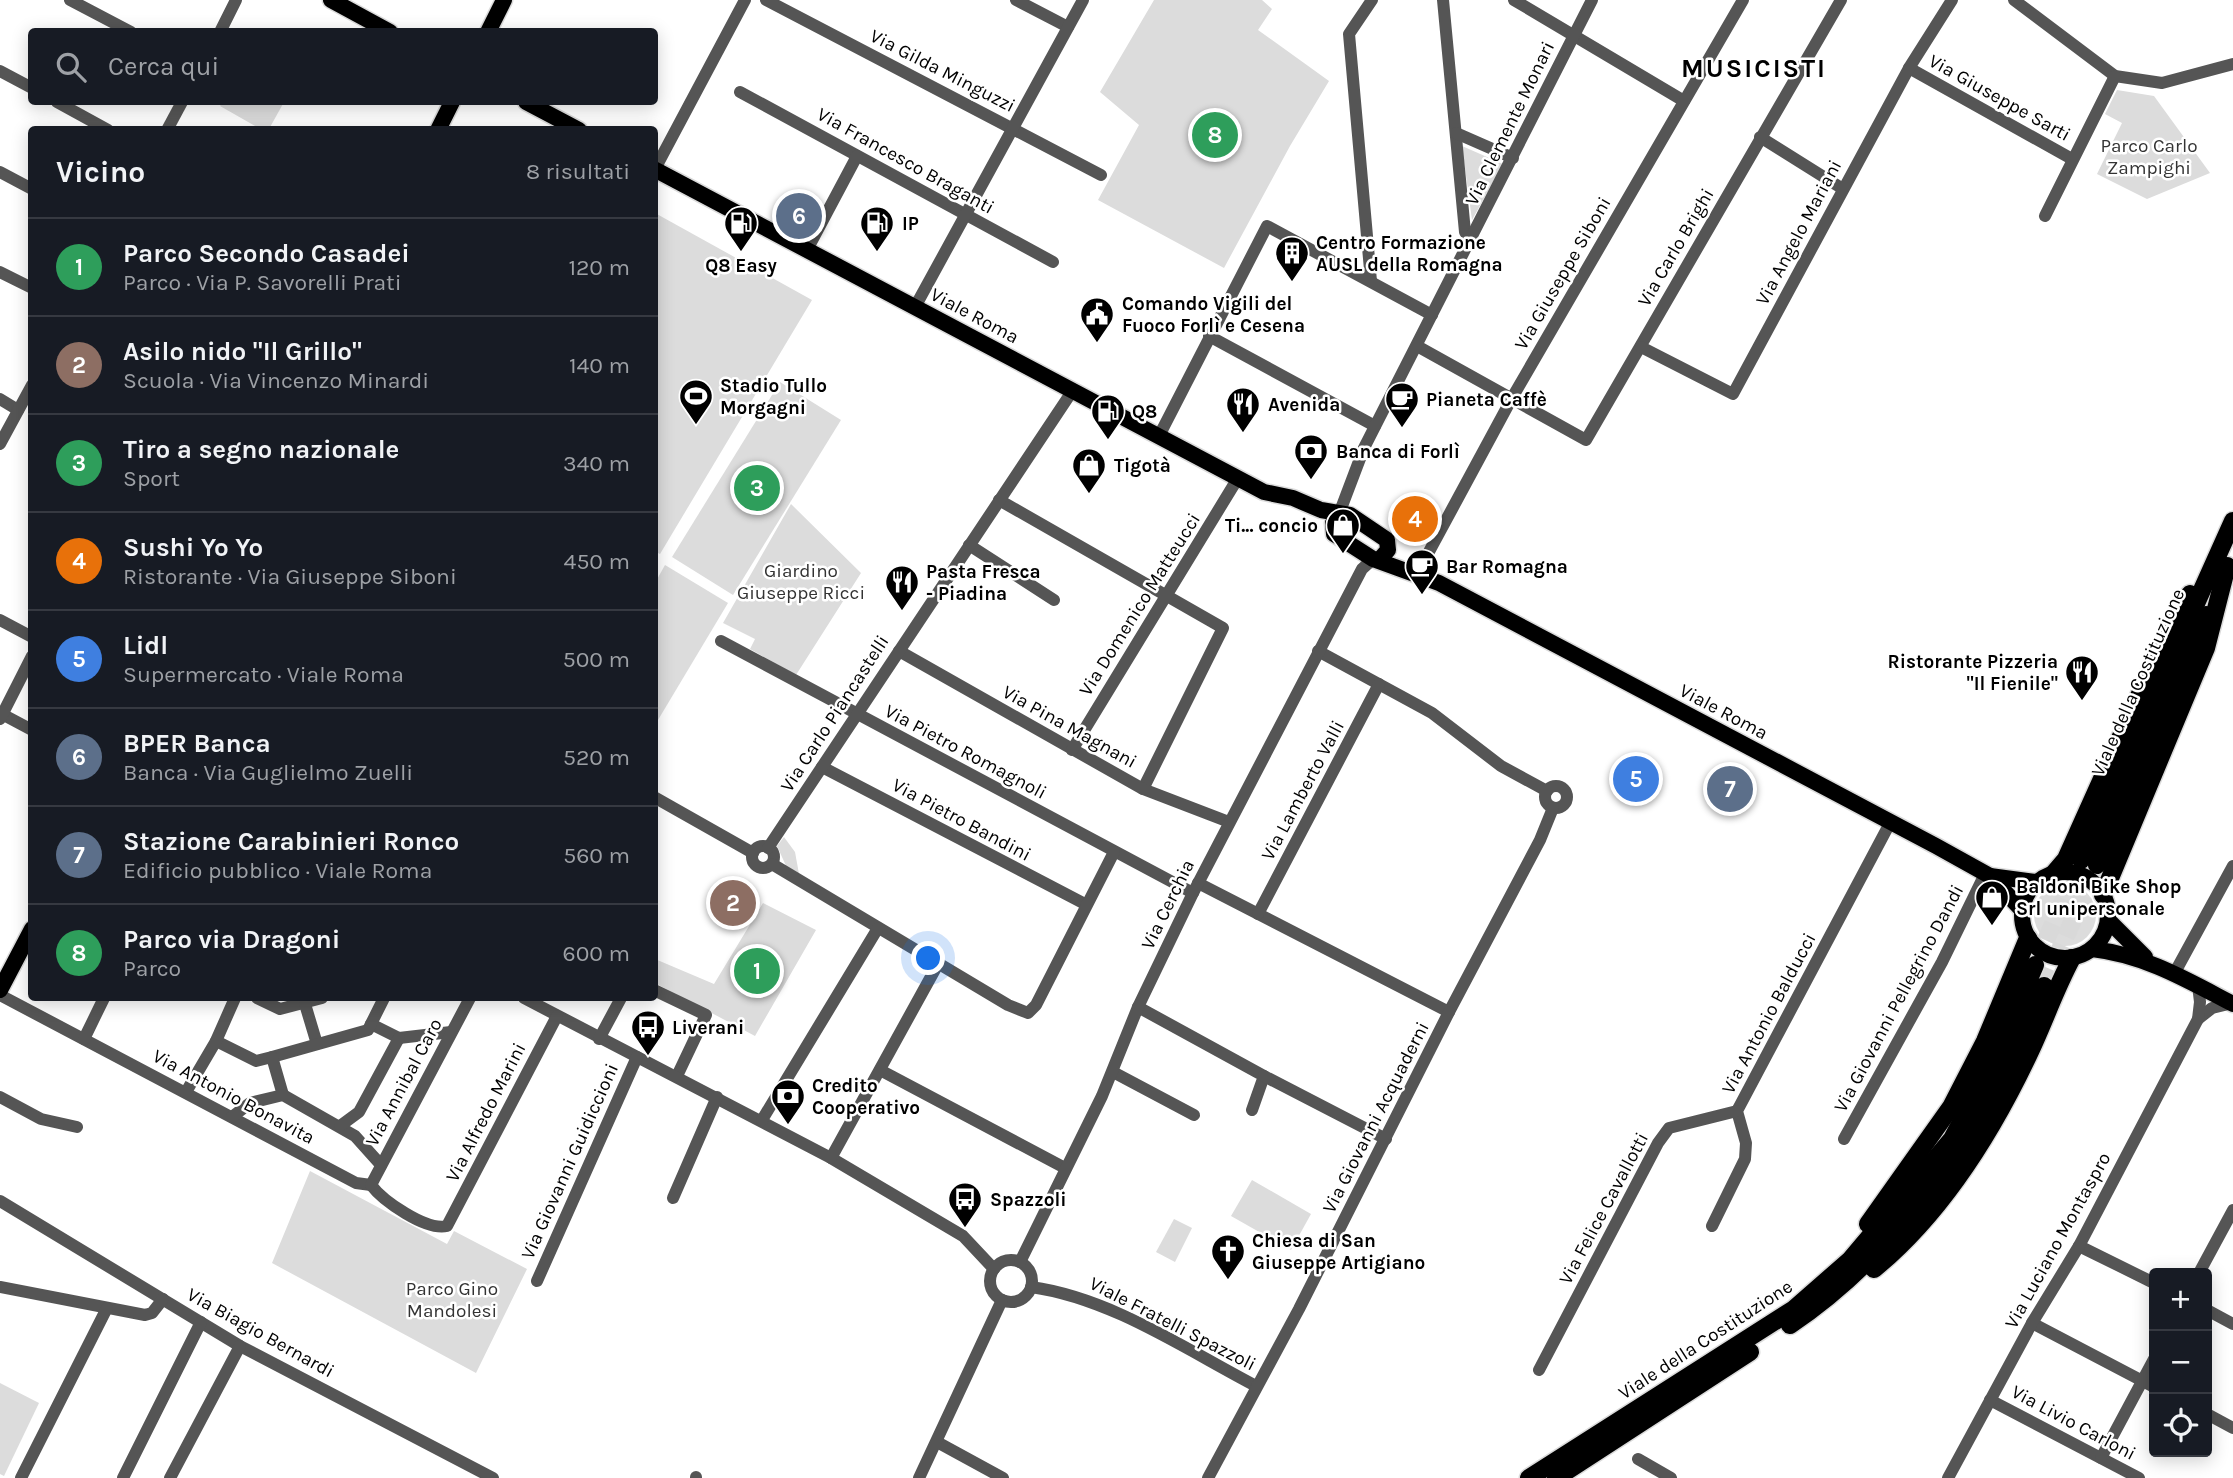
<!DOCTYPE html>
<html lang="it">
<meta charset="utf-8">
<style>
body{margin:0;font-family:Karla,sans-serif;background:#242831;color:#f1f3f6}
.controls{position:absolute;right:21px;bottom:21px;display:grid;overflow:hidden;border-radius:7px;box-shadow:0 4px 18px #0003}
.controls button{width:63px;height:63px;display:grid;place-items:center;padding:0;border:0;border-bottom:2px solid #363941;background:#171b24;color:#f1f3f6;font:35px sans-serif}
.you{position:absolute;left:929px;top:959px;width:24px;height:24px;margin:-18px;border:5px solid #fff;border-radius:50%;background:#1a73e8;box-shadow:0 0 0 10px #1a73e833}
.badge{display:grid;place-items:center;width:46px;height:46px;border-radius:50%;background:#8c9099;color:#fff;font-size:23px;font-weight:700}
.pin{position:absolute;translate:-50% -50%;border:4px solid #fff;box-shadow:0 2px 7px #0006}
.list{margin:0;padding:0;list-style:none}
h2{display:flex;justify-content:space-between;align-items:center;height:91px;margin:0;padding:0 28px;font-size:30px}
h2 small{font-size:23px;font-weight:400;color:#9ea1a6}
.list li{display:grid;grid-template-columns:46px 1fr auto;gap:21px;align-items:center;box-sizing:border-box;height:98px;padding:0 28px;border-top:2px solid #363941}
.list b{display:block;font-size:26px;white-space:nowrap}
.list p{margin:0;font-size:23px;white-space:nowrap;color:#9ea1a6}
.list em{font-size:23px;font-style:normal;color:#9ea1a6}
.icon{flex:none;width:38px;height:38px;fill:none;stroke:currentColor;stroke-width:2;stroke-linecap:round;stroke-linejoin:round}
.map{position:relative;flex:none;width:2233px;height:1478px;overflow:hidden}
.search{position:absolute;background:#171b24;box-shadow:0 4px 18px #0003;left:28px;top:28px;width:630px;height:77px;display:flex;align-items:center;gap:18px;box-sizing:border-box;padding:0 24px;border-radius:7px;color:#9ea1a6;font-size:26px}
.panel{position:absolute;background:#171b24;box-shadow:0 4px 18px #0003;left:28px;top:126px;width:630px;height:875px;border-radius:7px}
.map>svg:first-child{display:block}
.green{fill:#dcdcdc}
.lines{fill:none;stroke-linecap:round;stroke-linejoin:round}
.highway-tunnel{stroke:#d9d9d9;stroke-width:18;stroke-dasharray:18 9;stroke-linecap:butt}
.major-casing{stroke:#dbdbdb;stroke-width:19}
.highway-casing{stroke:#dbdbdb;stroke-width:21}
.minor{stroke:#555;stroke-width:12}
.major{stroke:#000;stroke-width:16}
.highway{stroke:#000;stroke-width:18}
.labels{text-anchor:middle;stroke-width:5;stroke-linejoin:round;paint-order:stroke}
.street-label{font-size:19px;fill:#000;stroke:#fff}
.park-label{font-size:19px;fill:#333;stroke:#fff}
.poi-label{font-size:19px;font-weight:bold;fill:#000;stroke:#fff;text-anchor:start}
.district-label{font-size:26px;font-weight:bold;letter-spacing:2px;fill:#000;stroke:#fff}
</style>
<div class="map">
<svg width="2233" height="1478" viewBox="0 0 2233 1478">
<rect width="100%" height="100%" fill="#fff"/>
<g class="green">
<polygon points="1154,0 1262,0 1272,9 1258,30 1329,81 1290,146 1224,268 1098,200 1139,125 1100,92"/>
<polygon points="2117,90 2154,96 2210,173 2147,199 2097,174 2122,123 2105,114"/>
<polygon points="223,102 284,102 269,129 262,130 220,106"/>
<polygon points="1462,146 1503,164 1472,220"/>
<polygon points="655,213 812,300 660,554 654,551"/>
<polygon points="780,382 841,420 733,595 672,557"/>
<polygon points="791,504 861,573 796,675 750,649 755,639 723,623"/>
<polygon points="665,565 728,603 655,725 655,583"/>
<polygon points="784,837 795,852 799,874 787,868 777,846"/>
<circle cx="2065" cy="915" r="31"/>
<polygon points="763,903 816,930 755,1036 655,983 655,959 714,984"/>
<polygon points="310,1171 447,1244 454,1231 527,1269 476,1373 272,1263"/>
<polygon points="1252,1180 1311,1214 1291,1250 1231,1216"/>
<polygon points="1174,1219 1192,1228 1175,1262 1156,1252"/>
<polygon points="0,1383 39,1403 4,1476 0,1474"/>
</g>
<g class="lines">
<g class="highway-tunnel">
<polyline points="2035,965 2081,860"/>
<polyline points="2044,986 2097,865"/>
</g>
<g class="major-casing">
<g id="major">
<polyline points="331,0 390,32"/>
<polyline points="488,32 504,0"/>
<polyline points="526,102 579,130"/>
<polyline points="438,130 452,102"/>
<polyline points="654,169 1264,492 1293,498 1321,510 1350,515 1387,540 1388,550 1380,559"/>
<polyline points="1339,514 1333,523 1334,534 1373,559 1439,583 1936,846 1990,876 2021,909"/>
<circle cx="2065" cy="915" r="43"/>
<polyline points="1990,876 2036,882"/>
<polyline points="2108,920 2145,957"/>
<path d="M 2092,949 C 2145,955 2187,980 2233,1004"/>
<polyline points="0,990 32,929"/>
</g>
</g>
<g class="highway-casing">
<g id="highway">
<polyline points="2081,860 2233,521"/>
<polyline points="2097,865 2206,615"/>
<polyline points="2054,873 2066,859 2175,616 2190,594"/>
<polyline points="2103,895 2206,648 2227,566"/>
<polyline points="1868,1224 1951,1107 1985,1041 2028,938"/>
<path d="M 1874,1269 C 1941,1214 1989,1137 2026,1060 C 2043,1026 2054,991 2072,958"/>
<path d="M 1790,1325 C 1878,1266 1948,1176 1999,1083 C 2016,1052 2029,1018 2044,986"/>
<polyline points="1529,1478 1794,1309 1850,1260 1952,1139 1994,1061 2035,965"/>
<polyline points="1556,1478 1750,1352"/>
</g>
</g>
<g class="minor">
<polyline points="70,0 131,32"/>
<polyline points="766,0 1101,175"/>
<polyline points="1016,0 1068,27"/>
<polyline points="1443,0 1465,232 1471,242"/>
<polyline points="1514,0 1684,101"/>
<polyline points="2014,0 2115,76 2162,83 2233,64"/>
<polyline points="220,32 236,0"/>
<polyline points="1909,68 2072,159"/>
<polyline points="0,71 32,88"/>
<polyline points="740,92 1053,262"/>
<polyline points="57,102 108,130"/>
<polyline points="167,130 182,102"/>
<polyline points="1456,133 1513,158"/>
<polyline points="1760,137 1843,189"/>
<polyline points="655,169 745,0"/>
<polyline points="0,172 32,189"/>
<polyline points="2045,216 2115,76"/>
<polyline points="807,250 857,156"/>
<polyline points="0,272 32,288"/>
<polyline points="1371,281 1349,34 1372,0"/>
<polyline points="915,307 1083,0"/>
<polyline points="1209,336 1375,426"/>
<polyline points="1417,346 1586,440 1841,0"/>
<polyline points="1641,347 1733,394 1909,68 1952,0"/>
<polyline points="0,399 18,410"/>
<polyline points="1159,436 1267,226 1432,315"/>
<polyline points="0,444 32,385"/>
<polyline points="999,500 1223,628 1143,789"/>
<polyline points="1339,514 1364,448 1592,0"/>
<polyline points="969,545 1054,600"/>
<polyline points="1417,566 1424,561 1512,398 1743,0"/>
<polyline points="0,620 32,637"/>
<polyline points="721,641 1193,893"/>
<polyline points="899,651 1143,789 1229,822"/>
<polyline points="1318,651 1432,713 1501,766 1547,791"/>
<polyline points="0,713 32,730"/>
<polyline points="0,719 32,656"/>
<polyline points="1072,750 1238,478"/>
<polyline points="822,767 1085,904"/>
<circle cx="1556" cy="797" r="11"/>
<polyline points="654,797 753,853"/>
<circle cx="763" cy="857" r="11"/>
<polyline points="768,848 1073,390"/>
<polyline points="772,864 1008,1005 1028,1013 1036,1005 1114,852"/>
<polyline points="1198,883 1449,1012 1540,840 1553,808"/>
<polyline points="1258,914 1379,684"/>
<polyline points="2174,974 2233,866"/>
<polyline points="654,990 706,1015 677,1076"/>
<polyline points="0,995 356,1183 371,1185"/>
<polyline points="257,998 280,1009 322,998"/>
<polyline points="524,998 831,1158 963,1236 994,1269"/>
<polyline points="305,1004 317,1044"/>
<polyline points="1138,1007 1264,1076 1252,1110"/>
<polyline points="2198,1019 2212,1008 2232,1003"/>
<polyline points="371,1024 399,1038"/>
<polyline points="399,1038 451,1032"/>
<polyline points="84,1039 104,998"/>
<polyline points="599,1039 621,998"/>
<polyline points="216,1041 256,1061 272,1057 368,1030 384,998"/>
<polyline points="272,1057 283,1095"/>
<polyline points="880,1070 1065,1168"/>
<polyline points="1113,1072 1194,1115"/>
<polyline points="1264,1076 1386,1139"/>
<polyline points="186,1092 216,1041 235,998"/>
<polyline points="0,1097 41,1119 77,1127"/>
<polyline points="232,1117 250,1103 283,1095 355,1136 381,1165"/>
<polyline points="762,1120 878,928"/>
<polyline points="340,1126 359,1112 399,1038"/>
<polyline points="1844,1139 1942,962 1985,874"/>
<polyline points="831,1158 938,964"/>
<path d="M 371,1185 C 383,1201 426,1231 447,1226 L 557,1016"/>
<polyline points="371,1185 470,998"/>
<polyline points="673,1198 717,1097"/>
<polyline points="0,1201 240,1346 493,1478"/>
<polyline points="1712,1226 1745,1159 1746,1143 1737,1111 1890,823"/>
<polyline points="2079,1246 2154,1283"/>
<circle cx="1011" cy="1281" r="21"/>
<polyline points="1020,1262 1102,1096 1138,1007 1193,893 1362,569 1373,559"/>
<polyline points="2199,1273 2233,1210"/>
<polyline points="537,1281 637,1057"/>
<polyline points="0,1287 145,1315 152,1313 163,1299"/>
<path d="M 1031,1287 C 1111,1298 1185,1349 1256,1386"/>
<polyline points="2207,1310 2233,1324"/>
<polyline points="2032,1323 2154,1387"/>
<polyline points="1539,1370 1658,1143 1669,1128 1737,1111"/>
<polyline points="1990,1400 2139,1478"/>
<polyline points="2207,1414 2233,1428"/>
<polyline points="937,1442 1003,1478"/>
<polyline points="2101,1458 2154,1359"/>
<polyline points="1638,1459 1671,1478"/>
<polyline points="21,1478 107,1308"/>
<polyline points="123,1478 201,1322"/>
<polyline points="170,1478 240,1346"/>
<polyline points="696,1478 696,1477"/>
<polyline points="919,1478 1002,1300"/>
<polyline points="1208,1478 1299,1309 1449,1012"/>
<polyline points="1948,1478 2032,1323 2079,1246 2198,1019 2200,1002 2198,985"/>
</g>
<use href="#major" class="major"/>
<use href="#highway" class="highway"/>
</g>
<defs>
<g id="fuel-pin" transform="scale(1.75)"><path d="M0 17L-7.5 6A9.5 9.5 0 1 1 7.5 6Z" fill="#000" stroke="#fff"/><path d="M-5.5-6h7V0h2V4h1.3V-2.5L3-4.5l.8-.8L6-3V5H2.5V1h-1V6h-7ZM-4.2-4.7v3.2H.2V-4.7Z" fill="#fff"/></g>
<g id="building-pin" transform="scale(1.75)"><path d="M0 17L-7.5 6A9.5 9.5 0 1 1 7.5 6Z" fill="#000" stroke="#fff"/><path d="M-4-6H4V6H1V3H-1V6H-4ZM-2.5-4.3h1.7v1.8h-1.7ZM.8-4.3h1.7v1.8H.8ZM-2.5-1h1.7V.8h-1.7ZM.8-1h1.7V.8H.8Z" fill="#fff"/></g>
<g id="civic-pin" transform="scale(1.75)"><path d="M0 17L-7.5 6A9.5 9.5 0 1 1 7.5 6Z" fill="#000" stroke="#fff"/><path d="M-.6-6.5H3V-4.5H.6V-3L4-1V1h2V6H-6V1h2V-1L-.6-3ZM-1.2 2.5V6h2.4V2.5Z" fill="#fff"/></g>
<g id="stadium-pin" transform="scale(1.75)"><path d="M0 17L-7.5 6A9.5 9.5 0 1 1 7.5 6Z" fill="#000" stroke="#fff"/><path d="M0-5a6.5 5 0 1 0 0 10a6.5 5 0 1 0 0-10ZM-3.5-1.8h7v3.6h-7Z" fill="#fff"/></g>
<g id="cafe-pin" transform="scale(1.75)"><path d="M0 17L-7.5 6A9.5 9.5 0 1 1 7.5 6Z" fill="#000" stroke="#fff"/><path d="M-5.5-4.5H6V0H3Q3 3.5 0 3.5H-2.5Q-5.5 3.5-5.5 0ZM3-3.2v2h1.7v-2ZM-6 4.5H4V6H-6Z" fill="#fff"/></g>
<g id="restaurant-pin" transform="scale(1.75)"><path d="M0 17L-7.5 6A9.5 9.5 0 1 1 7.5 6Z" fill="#000" stroke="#fff"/><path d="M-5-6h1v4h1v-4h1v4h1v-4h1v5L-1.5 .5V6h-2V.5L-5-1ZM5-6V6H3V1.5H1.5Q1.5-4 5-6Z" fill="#fff"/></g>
<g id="bank-pin" transform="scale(1.75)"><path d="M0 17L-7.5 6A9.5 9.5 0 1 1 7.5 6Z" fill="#000" stroke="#fff"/><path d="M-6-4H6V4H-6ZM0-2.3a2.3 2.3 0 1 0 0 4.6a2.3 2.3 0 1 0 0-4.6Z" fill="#fff"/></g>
<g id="shop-pin" transform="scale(1.75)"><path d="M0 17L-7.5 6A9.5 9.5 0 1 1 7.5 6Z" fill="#000" stroke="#fff"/><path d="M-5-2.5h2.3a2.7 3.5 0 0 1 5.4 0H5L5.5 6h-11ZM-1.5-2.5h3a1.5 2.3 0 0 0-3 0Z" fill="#fff"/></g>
<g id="bus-pin" transform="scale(1.75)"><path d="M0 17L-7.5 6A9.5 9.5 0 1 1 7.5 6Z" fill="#000" stroke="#fff"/><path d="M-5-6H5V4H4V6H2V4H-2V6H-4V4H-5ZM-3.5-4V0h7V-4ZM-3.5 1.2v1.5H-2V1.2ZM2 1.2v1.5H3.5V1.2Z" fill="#fff"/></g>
<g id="church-pin" transform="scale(1.75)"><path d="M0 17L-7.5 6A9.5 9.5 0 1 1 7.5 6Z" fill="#000" stroke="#fff"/><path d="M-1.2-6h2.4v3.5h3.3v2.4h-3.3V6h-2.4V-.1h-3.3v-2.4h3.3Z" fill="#fff"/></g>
</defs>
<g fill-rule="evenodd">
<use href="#fuel-pin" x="741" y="223"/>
<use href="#fuel-pin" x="877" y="223"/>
<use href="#building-pin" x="1292" y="253"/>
<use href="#civic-pin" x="1097" y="314"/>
<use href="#stadium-pin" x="696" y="396"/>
<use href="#cafe-pin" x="1402" y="399"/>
<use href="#restaurant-pin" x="1243" y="404"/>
<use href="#fuel-pin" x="1108" y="411"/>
<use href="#bank-pin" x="1311" y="451"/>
<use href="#shop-pin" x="1089" y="465"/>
<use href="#shop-pin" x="1343" y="525"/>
<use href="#cafe-pin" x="1422" y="566"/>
<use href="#restaurant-pin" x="902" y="582"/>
<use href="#restaurant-pin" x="2082" y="672"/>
<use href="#shop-pin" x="1992" y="897"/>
<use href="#bus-pin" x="648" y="1027"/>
<use href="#bank-pin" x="788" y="1096"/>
<use href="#bus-pin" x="965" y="1199"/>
<use href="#church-pin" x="1228" y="1251"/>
</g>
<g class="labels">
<g class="street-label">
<text transform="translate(943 70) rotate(27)" y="7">Via Gilda Minguzzi</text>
<text transform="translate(2000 97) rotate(29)" y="7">Via Giuseppe Sarti</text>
<text transform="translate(1509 123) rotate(-64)" y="7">Via Clemente Monari</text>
<text transform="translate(906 160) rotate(29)" y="7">Via Francesco Braganti</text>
<text transform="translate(1798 232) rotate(-62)" y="7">Via Angelo Mariani</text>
<text transform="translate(1675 247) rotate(-60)" y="7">Via Carlo Brighi</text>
<text transform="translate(1562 273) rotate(-60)" y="7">Via Giuseppe Siboni</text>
<text transform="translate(975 315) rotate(28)" y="7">Viale Roma</text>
<text transform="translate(1139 604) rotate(-58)" y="7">Via Domenico Matteucci</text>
<text transform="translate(2137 682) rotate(-66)" y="7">Viale della Costituzione</text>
<text transform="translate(1724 711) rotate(28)" y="7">Viale Roma</text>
<text transform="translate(834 713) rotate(-57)" y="7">Via Carlo Piancastelli</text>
<text transform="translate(1070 726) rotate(29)" y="7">Via Pina Magnani</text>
<text transform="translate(966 751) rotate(28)" y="7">Via Pietro Romagnoli</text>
<text transform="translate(1302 790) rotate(-62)" y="7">Via Lamberto Valli</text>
<text transform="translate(962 819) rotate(28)" y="7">Via Pietro Bandini</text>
<text transform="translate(1167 904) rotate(-64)" y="7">Via Cerchia</text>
<text transform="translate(1898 998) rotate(-62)" y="7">Via Giovanni Pellegrino Dandi</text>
<text transform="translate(1768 1013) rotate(-62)" y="7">Via Antonio Balducci</text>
<text transform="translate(403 1082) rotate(-62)" y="7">Via Annibal Caro</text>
<text transform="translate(234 1096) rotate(28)" y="7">Via Antonio Bonavita</text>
<text transform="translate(485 1112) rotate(-63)" y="7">Via Alfredo Marini</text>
<text transform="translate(1375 1117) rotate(-63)" y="7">Via Giovanni Acquaderni</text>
<text transform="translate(569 1161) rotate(-66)" y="7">Via Giovanni Guidiccioni</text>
<text transform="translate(1603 1208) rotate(-62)" y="7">Via Felice Cavallotti</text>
<text transform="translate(2057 1240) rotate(-61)" y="7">Via Luciano Montaspro</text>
<text transform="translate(1173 1323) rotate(27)" y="7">Viale Fratelli Spazzoli</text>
<text transform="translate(261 1332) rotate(29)" y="7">Via Biagio Bernardi</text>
<text transform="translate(1705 1339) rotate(-33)" y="7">Viale della Costituzione</text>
<text transform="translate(2074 1422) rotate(28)" y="7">Via Livio Carloni</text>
</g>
<g class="park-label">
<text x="2149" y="152">Parco Carlo<tspan x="2149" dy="22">Zampighi</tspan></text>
<text x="801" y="577">Giardino<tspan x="801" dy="22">Giuseppe Ricci</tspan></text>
<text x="452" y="1295">Parco Gino<tspan x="452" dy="22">Mandolesi</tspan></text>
</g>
<g class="poi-label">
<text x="902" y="230">IP</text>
<text x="1316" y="249">Centro Formazione<tspan x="1316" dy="22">AUSL della Romagna</tspan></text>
<text x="741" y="272" text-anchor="middle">Q8 Easy</text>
<text x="1122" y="310">Comando Vigili del<tspan x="1122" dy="22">Fuoco Forlì e Cesena</tspan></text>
<text x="720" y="392">Stadio Tullo<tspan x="720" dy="22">Morgagni</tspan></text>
<text x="1426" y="406">Pianeta Caffè</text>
<text x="1268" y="411">Avenida</text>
<text x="1132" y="418">Q8</text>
<text x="1336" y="458">Banca di Forlì</text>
<text x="1114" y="472">Tigotà</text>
<text x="1318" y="532" text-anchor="end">Ti... concio</text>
<text x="1446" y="573">Bar Romagna</text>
<text x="926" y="578">Pasta Fresca<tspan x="926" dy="22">- Piadina</tspan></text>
<text x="2058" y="668" text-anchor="end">Ristorante Pizzeria<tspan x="2058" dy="22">"Il Fienile"</tspan></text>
<text x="2016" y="893">Baldoni Bike Shop<tspan x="2016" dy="22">Srl unipersonale</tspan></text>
<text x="672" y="1034">Liverani</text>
<text x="812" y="1092">Credito<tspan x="812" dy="22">Cooperativo</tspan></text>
<text x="990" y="1206">Spazzoli</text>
<text x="1252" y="1247">Chiesa di San<tspan x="1252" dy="22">Giuseppe Artigiano</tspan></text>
</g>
<g class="district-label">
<text x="1754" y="77">MUSICISTI</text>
</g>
</g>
</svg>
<div class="controls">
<button>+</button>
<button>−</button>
<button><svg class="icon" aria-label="locate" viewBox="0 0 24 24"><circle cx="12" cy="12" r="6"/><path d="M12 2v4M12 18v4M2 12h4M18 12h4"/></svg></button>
</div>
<div class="you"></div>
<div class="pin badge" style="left:757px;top:971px;background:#2e9e5b">1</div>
<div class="pin badge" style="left:733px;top:903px;background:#8d6e63">2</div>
<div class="pin badge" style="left:757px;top:488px;background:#2e9e5b">3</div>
<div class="pin badge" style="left:1415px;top:519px;background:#e8710a">4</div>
<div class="pin badge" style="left:1636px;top:779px;background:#3f7fe0">5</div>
<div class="pin badge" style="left:799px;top:216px;background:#5c6f8a">6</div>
<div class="pin badge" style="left:1730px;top:789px;background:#5c6f8a">7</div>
<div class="pin badge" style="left:1215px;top:135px;background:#2e9e5b">8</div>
<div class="search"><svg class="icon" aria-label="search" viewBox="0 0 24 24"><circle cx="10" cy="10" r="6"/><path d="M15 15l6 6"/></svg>Cerca qui</div>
<section class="panel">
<h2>Vicino<small>8 risultati</small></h2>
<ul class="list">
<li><span class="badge" style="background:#2e9e5b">1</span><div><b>Parco Secondo Casadei</b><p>Parco · Via P. Savorelli Prati</p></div><em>120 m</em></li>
<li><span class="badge" style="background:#8d6e63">2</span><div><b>Asilo nido &quot;Il Grillo&quot;</b><p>Scuola · Via Vincenzo Minardi</p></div><em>140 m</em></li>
<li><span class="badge" style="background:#2e9e5b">3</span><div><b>Tiro a segno nazionale</b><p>Sport</p></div><em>340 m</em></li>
<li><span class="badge" style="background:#e8710a">4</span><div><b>Sushi Yo Yo</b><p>Ristorante · Via Giuseppe Siboni</p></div><em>450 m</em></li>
<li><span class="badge" style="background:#3f7fe0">5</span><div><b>Lidl</b><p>Supermercato · Viale Roma</p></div><em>500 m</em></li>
<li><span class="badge" style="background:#5c6f8a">6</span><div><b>BPER Banca</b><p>Banca · Via Guglielmo Zuelli</p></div><em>520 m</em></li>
<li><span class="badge" style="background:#5c6f8a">7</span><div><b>Stazione Carabinieri Ronco</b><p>Edificio pubblico · Viale Roma</p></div><em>560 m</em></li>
<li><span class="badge" style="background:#2e9e5b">8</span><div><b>Parco via Dragoni</b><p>Parco</p></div><em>600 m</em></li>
</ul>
</section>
</div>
